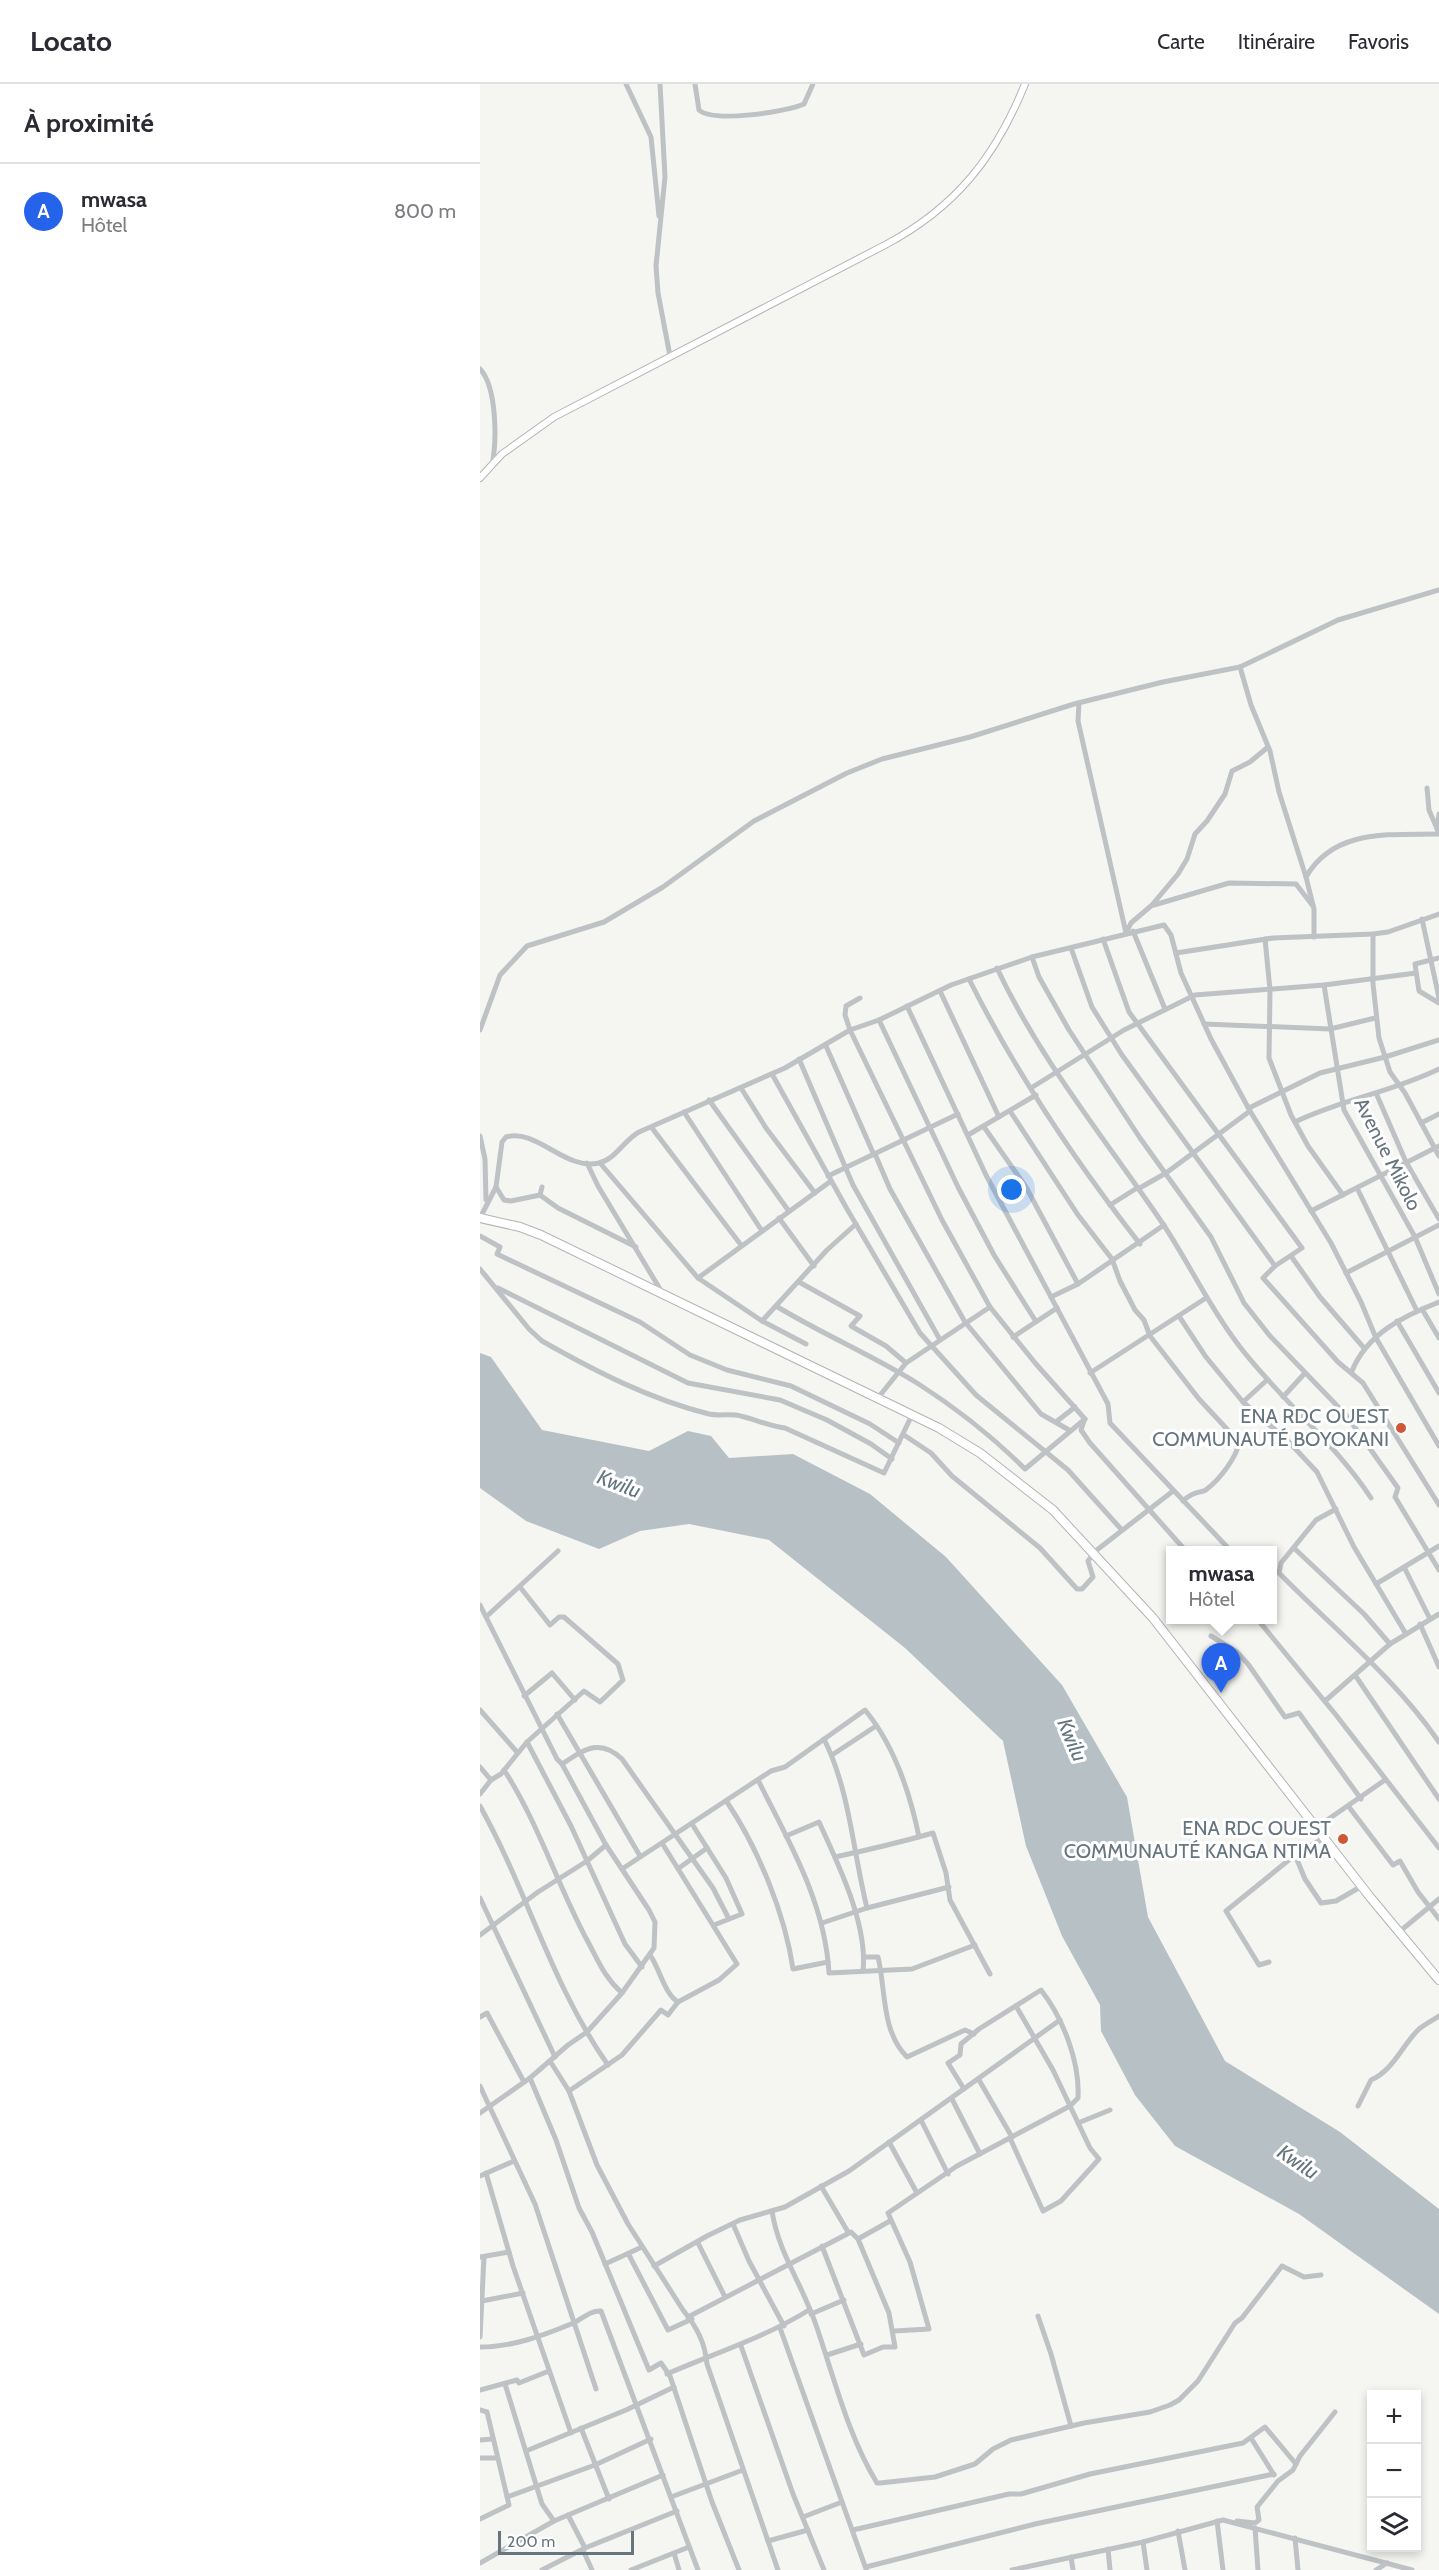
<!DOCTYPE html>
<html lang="fr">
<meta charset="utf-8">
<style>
body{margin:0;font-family:Cabin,sans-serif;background:#f7f7f7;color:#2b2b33}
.controls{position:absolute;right:18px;bottom:18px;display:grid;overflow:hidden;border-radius:0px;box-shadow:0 3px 9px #0003}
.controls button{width:54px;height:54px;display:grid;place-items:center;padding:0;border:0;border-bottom:2px solid #e1e1e2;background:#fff;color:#2b2b33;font:30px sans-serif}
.scale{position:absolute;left:18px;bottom:15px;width:136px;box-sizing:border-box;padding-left:6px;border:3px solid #67757f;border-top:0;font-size:16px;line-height:21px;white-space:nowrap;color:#67757f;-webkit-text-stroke:4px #fff;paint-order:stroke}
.you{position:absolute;left:532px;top:1106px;width:21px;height:21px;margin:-15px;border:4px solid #fff;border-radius:50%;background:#1a73e8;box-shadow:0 0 0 9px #1a73e833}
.badge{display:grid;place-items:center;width:39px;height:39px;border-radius:50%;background:#2563eb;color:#fff;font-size:20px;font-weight:700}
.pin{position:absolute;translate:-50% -50px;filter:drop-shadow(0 2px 3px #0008)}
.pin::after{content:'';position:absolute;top:32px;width:21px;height:18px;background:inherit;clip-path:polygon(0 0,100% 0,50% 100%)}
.popup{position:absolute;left:686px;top:1462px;width:111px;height:78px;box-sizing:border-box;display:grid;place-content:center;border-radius:0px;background:#fff;filter:drop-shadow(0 2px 4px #0005);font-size:20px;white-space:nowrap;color:#7c7c81}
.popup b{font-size:22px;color:#2b2b33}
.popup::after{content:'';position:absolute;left:50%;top:100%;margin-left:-12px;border:12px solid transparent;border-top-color:#fff}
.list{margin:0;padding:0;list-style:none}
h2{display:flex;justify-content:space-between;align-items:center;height:78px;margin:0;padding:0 24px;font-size:26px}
h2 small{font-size:20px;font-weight:400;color:#7c7c81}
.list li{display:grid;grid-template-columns:39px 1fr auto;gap:18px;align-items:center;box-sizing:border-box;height:96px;padding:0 24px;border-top:2px solid #e1e1e2}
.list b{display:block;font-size:22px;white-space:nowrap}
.list p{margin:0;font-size:20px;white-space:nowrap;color:#7c7c81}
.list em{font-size:20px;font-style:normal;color:#7c7c81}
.icon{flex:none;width:33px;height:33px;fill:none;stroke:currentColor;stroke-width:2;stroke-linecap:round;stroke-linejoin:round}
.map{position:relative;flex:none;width:959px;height:2486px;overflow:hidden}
header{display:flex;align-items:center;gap:36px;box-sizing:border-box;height:84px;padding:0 30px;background:#fff;border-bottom:2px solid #e1e1e2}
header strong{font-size:28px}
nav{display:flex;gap:33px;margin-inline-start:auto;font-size:21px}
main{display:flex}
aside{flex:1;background:#fff}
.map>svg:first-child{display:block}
.water{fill:#b7c1c5}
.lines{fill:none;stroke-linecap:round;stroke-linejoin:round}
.major-casing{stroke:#b2b6b9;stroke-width:8}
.highway-casing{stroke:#b1b5b7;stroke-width:10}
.minor{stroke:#bec2c5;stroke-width:5}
.major{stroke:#fff;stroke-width:6}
.highway{stroke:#fff;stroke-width:8}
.poi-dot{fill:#d05636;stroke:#fff;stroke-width:2}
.labels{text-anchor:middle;stroke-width:6;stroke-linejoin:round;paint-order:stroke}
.street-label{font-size:20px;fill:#67757f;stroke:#fff}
.poi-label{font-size:20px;fill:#67757f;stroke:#fff;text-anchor:end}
.water-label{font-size:21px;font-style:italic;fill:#63767c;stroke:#fff}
</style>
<header>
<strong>Locato</strong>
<nav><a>Carte</a><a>Itinéraire</a><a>Favoris</a></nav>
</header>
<main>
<aside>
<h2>À proximité<small></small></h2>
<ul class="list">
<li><span class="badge">A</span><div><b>mwasa</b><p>Hôtel</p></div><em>800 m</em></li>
</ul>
</aside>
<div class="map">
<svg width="959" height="2486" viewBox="0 0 959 2486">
<rect width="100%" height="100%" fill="#f5f5f2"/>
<polygon class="water" points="0,1269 11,1273 62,1346 169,1367 208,1347 231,1352 249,1374 313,1370 390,1410 466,1473 582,1601 647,1713 668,1833 745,1977 860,2048 959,2125 959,2230 819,2130 695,2062 655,2011 621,1947 620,1921 582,1852 546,1762 523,1657 425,1564 289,1456 209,1440 160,1447 119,1465 46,1437 0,1404"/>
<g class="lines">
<g class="major-casing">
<path id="major" d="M 0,394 L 22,370 L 74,333 L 405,161 C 475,124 515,74 545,0"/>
</g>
<g class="highway-casing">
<polyline id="highway" points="0,1134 40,1143 61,1151 459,1344 500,1369 573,1426 673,1534 890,1813 959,1896"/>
</g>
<g class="minor">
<polyline points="146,0 171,53 179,132"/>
<polyline points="180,0 185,93 176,182 178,209 190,272"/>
<path d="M 215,0 L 219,26 C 233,39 306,28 324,20 L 333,0"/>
<path d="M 0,285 C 17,303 17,357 12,381"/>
<polyline points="760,583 771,621 790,667 799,708 826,793 834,825 834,853"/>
<polyline points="599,619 598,637 646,849"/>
<polyline points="947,704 949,726 959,749"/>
<polyline points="957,745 959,730"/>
<path d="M 826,793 C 854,744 911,751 959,750"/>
<polyline points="674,821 749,799 816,800 833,822"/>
<polyline points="942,835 959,914"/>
<polyline points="653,847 685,925"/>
<polyline points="646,849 651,839 672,821 698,790 707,775 715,750 727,737 745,710 752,687 770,678 788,663"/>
<polyline points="893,850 893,900 899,954 910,988 925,1009 959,1072"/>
<polyline points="623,855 649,928 822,1164 795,1182 783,1194 858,1278 883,1299 959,1421"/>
<polyline points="785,855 790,906 789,974 811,1031 828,1062 863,1111"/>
<polyline points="591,864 612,923 642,971 795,1182"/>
<polyline points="696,869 793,854 893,850 908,848 959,830"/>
<polyline points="552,873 559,893 589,946 660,1054 731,1153 764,1219 790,1252 866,1331 918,1404 915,1413 959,1486"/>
<polyline points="959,874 935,880 939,907 959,919"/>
<path d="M 517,884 C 560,976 626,1056 683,1140 C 709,1179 728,1221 757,1259 C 798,1314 853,1356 891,1414"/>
<path d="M 489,895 C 536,989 595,1077 660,1160"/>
<polyline points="844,901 864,1026 935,1153 959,1210"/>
<polyline points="460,907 519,1033"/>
<polyline points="380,914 366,922 365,931 370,946 462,1136 510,1223 556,1280 605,1335"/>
<polyline points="427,922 506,1091 628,1320 630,1339 750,1466"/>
<polyline points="399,936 478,1103 514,1171 555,1236"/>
<polyline points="724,940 850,945 895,934"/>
<polyline points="0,946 20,891 47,862 124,838 183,803 274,737 367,689 402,675 490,653 594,620 683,598 760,583 858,536 959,506"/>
<polyline points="346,962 394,1071"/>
<polyline points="319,975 373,1101 459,1254"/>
<polyline points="292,990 367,1125 440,1249 496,1311 588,1386 641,1445"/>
<polyline points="261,1004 286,1044 335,1109"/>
<polyline points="551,1004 644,946 715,911 844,901 936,889"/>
<polyline points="896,1009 926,1078 959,1135"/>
<polyline points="229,1016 308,1126"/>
<polyline points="769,1024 840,989 905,973 959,956"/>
<path d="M 530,1027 L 598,1131 L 632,1175 L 640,1197 L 655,1226 L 664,1236 L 670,1252 L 719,1315 L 759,1358 C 757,1373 740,1395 727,1405 C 722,1410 715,1405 703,1417"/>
<polyline points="204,1028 282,1147"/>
<path d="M 815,1038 C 863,1015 912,1008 959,985"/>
<polyline points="941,1039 959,1030"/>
<polyline points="504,1043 546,1103 598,1200"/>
<polyline points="172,1044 261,1161"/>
<polyline points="488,1051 556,1011"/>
<polyline points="0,1052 5,1075 6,1116"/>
<polyline points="395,1070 410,1105 485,1238 561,1330 589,1346"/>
<polyline points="107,1079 118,1102 183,1210"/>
<polyline points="120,1079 218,1194 282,1237 326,1260"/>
<polyline points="348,1092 478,1030"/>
<polyline points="16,1103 24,1116 31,1117 60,1111 62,1103"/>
<polyline points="877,1104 937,1227"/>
<polyline points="658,1105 686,1089 770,1027"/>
<polyline points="60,1111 78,1124 156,1163"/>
<polyline points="630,1121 657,1104"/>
<polyline points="831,1127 959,1062"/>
<path d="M 0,1134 L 16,1103 L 22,1058 L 26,1053 C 57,1044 85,1087 119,1079 C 136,1075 144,1056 159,1048 L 305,984 L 370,946 L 399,936 L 471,901 L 552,873 L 684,841 L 691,851 L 701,889 L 731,955 L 770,1027 L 851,1159 L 881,1218 L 896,1254 L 959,1362"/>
<polyline points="299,1134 334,1182"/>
<polyline points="0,1152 20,1163 17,1170 160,1238 210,1271 247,1286 311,1302 390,1340 419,1359"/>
<polyline points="811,1172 840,1213 884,1264"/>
<path d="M 0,1185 L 49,1245 L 62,1257 C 115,1287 169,1315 229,1330 C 238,1332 247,1330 256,1331 C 273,1334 287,1342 305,1344 L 404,1389 L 431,1333"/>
<polyline points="866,1189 959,1141"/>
<polyline points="218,1194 351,1097"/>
<polyline points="319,1198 380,1232 371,1242 406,1262 426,1279"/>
<polyline points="18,1204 208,1299 300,1316 347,1336 391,1360 412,1375"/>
<polyline points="571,1213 598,1200 684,1141"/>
<path d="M 296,1222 C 342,1250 392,1271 437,1299 C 476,1324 512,1352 545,1385 L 605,1335"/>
<polyline points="942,1225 959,1254"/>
<polyline points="699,1232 726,1273 763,1318 808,1357 837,1388 874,1463 926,1550"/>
<polyline points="282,1237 347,1166 376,1140"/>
<polyline points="917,1237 959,1309"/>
<polyline points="533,1253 577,1224"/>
<path d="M 872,1287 C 887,1250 923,1232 959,1218"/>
<polyline points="610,1289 726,1214"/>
<polyline points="803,1313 825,1289"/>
<polyline points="397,1315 426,1279 510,1223"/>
<polyline points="763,1318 787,1296"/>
<polyline points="604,1337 601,1346 610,1359 705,1466"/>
<polyline points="576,1338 595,1323"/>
<polyline points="424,1351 451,1369 472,1392 560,1464 597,1505 602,1505 613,1493 608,1477 614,1469"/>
<path d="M 856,1425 L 836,1436 L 801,1479 L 799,1489 C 854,1545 914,1593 959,1658"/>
<polyline points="815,1465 884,1530 910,1560"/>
<polyline points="613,1469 693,1407"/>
<polyline points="924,1483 950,1535"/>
<polyline points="896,1500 959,1462"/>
<polyline points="0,1521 77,1675 82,1680 126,1761 169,1826 175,1838 174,1864 142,1909 107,1948 88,1961 50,1994 0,2029"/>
<polyline points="7,1532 78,1467"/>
<polyline points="778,1536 856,1631 959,1764"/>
<polyline points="940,1540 959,1583"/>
<polyline points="731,1552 757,1568 768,1580 805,1633 819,1629 881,1715"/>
<polyline points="875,1591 959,1715"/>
<polyline points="44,1612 72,1589 95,1616"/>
<polyline points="845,1617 910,1560 959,1530"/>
<polyline points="0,1626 37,1668"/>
<polyline points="77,1630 160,1772"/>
<path d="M 344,1655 C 370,1707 373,1768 387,1824"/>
<polyline points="47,1658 91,1742 145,1860 162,1883"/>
<polyline points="352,1671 396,1642"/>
<path d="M 82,1680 C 105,1665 120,1654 142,1675 L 233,1804 L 249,1835"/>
<polyline points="0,1683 11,1696"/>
<path d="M 24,1686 C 58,1738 77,1800 107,1856 C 118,1876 124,1893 142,1909"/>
<path d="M 278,1696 C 309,1758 345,1818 349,1889 L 432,1885 L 495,1861"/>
<polyline points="0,1710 11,1696 21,1690 47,1658 104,1607 120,1618 143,1596 138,1580 84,1533 79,1533 70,1541 40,1503"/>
<path d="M 247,1718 C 278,1764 305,1830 313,1885 L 348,1878"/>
<path d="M 0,1722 C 47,1806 72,1902 128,1981"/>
<polyline points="869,1723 913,1781 920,1777 938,1808 959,1835"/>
<polyline points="212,1740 246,1794 262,1830 234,1841"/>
<polyline points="837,1743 905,1696"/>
<path d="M 306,1752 L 339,1738 C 358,1780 388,1840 383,1887"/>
<polyline points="815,1771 825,1795 841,1819 856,1817 882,1802"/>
<path d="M 355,1773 C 388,1766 421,1758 453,1749 L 466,1789 L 470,1816 L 510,1890"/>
<polyline points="199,1784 227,1764"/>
<path d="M 142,1785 L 291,1687 L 305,1683 L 385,1626 C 414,1661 430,1709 439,1753"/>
<polyline points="0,1814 75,1973"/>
<polyline points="342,1839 387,1824 469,1803"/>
<polyline points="919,1848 959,1815"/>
<polyline points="0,1851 58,1808 107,1777 126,1761"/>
<path d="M 170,1871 C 180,1885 184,1909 198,1918"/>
<path d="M 384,1873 L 398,1873 C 406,1906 401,1947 427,1973 L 485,1946 L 494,1950"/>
<polyline points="789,1878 779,1881 746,1827 815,1771 844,1754"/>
<polyline points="0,1933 7,1929 44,1998"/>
<path d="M 70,1977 L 89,2007 L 117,2081 L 148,2140 L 203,2226 C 216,2242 225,2258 227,2280 L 298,2486"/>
<polyline points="50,1994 76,2056 99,2124 112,2148 169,2286 181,2279 190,2292 232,2418 259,2486"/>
<polyline points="499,1996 532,2053"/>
<polyline points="0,2002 55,2120 116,2305"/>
<polyline points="89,2007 142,1971 181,1926 188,1931 198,1918 239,1896 257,1880 182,1759"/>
<polyline points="472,2015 500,2070"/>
<path d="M 878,2022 L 891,1996 C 913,1987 923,1960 939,1945 C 945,1940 953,1936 959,1932"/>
<polyline points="441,2036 468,2090"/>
<polyline points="598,2039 630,2026"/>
<polyline points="530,2054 563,2127 581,2117 619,2075 610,2064 573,1986 536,1922"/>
<polyline points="409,2058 437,2109"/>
<polyline points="6,2089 33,2182 91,2349"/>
<polyline points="0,2092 34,2077"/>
<polyline points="341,2102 368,2148"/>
<path d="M 292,2127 C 298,2168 323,2202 336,2241 C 354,2293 368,2352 397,2399 L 400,2399 L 455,2393 L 495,2380 L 513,2365 L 531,2356 L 604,2339 L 670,2328 L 690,2321 L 699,2316 L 718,2297 L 755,2239 L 762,2234 L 802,2182 L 824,2193 L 841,2191"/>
<polyline points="253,2140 269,2177 304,2242"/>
<polyline points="378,2155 410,2137"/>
<polyline points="218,2159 245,2213"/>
<polyline points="149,2171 188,2246 212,2235"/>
<polyline points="0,2173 29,2168"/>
<polyline points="125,2180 162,2163"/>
<polyline points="174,2182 227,2152 260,2136 305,2123 369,2087 580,1936"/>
<polyline points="2,2217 43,2209"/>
<polyline points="331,2230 364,2216"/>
<polyline points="558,2232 571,2270 591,2342"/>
<polyline points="208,2233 371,2148 378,2155 409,2229 415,2263 403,2263 384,2271 342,2162"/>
<polyline points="300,2244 386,2485"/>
<path d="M 414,2247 L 449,2245 L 430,2178 L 408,2129 L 477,2082 L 590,2022 L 598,2014 C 600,1978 583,1934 561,1906 L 499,1945 L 481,1960 L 480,1971 L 468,1979 L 484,2005"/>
<polyline points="0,2253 4,2173"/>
<polyline points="261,2262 313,2410 344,2486"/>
<path d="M 0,2263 C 32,2263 62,2252 91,2240 C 101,2236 110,2226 121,2227 L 218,2486"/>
<polyline points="347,2271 381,2260"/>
<path d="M 187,2290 C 235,2269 284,2254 329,2226"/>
<polyline points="25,2300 62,2420 74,2437"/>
<polyline points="0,2306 37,2296 39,2299 69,2287"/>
<polyline points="0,2326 7,2328 29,2421 0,2435"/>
<polyline points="101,2344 129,2415"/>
<polyline points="771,2354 794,2391"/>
<polyline points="0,2356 12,2355"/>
<polyline points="46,2367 146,2326 194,2303"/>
<polyline points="0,2374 17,2374"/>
<polyline points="27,2413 115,2381 171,2355"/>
<polyline points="191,2413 263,2386"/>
<polyline points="88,2431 105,2464"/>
<polyline points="323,2433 362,2418"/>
<polyline points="737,2437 743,2486"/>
<polyline points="757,2437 775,2439 779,2436 777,2423 798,2397 813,2386 820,2372 855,2328"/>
<polyline points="775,2444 778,2486"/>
<polyline points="373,2446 529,2410 541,2410 610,2390 763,2359 785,2343 816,2380"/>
<polyline points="698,2447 705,2486"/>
<polyline points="815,2454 818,2486"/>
<polyline points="288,2457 328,2446"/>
<polyline points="663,2458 667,2486"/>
<polyline points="628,2465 630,2486"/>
<polyline points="103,2466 112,2486"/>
<polyline points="194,2469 199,2486"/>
<polyline points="591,2473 593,2486"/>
<polyline points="0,2479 74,2437 183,2391"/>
<polyline points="386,2483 555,2440 794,2390"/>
<polyline points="62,2486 105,2464 197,2427"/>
<polyline points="151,2486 209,2463"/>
<polyline points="532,2486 663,2458 743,2436 932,2486"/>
<polyline points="896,2486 907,2479"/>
</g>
<use href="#major" class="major"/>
<use href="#highway" class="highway"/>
</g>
<g class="poi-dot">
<circle cx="921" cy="1344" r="6"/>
<circle cx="863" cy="1755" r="6"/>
</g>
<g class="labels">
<g class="street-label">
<text transform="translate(908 1070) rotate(63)" y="7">Avenue Mikolo</text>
</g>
<g class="poi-label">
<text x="909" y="1339">ENA RDC OUEST<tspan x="909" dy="23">COMMUNAUTÉ BOYOKANI</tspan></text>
<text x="851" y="1751">ENA RDC OUEST<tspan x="851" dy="23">COMMUNAUTÉ KANGA NTIMA</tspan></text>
</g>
<g class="water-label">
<text transform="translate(139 1400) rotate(21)" y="7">Kwilu</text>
<text transform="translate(592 1656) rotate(67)" y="7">Kwilu</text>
<text transform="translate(818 2078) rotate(34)" y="7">Kwilu</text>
</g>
</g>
</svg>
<div class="controls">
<button>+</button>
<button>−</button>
<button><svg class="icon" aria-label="layers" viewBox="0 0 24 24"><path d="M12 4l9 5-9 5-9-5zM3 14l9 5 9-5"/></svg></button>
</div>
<div class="scale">200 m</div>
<div class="you"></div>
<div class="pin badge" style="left:741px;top:1609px">A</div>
<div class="popup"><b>mwasa</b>Hôtel</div>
</div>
</main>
